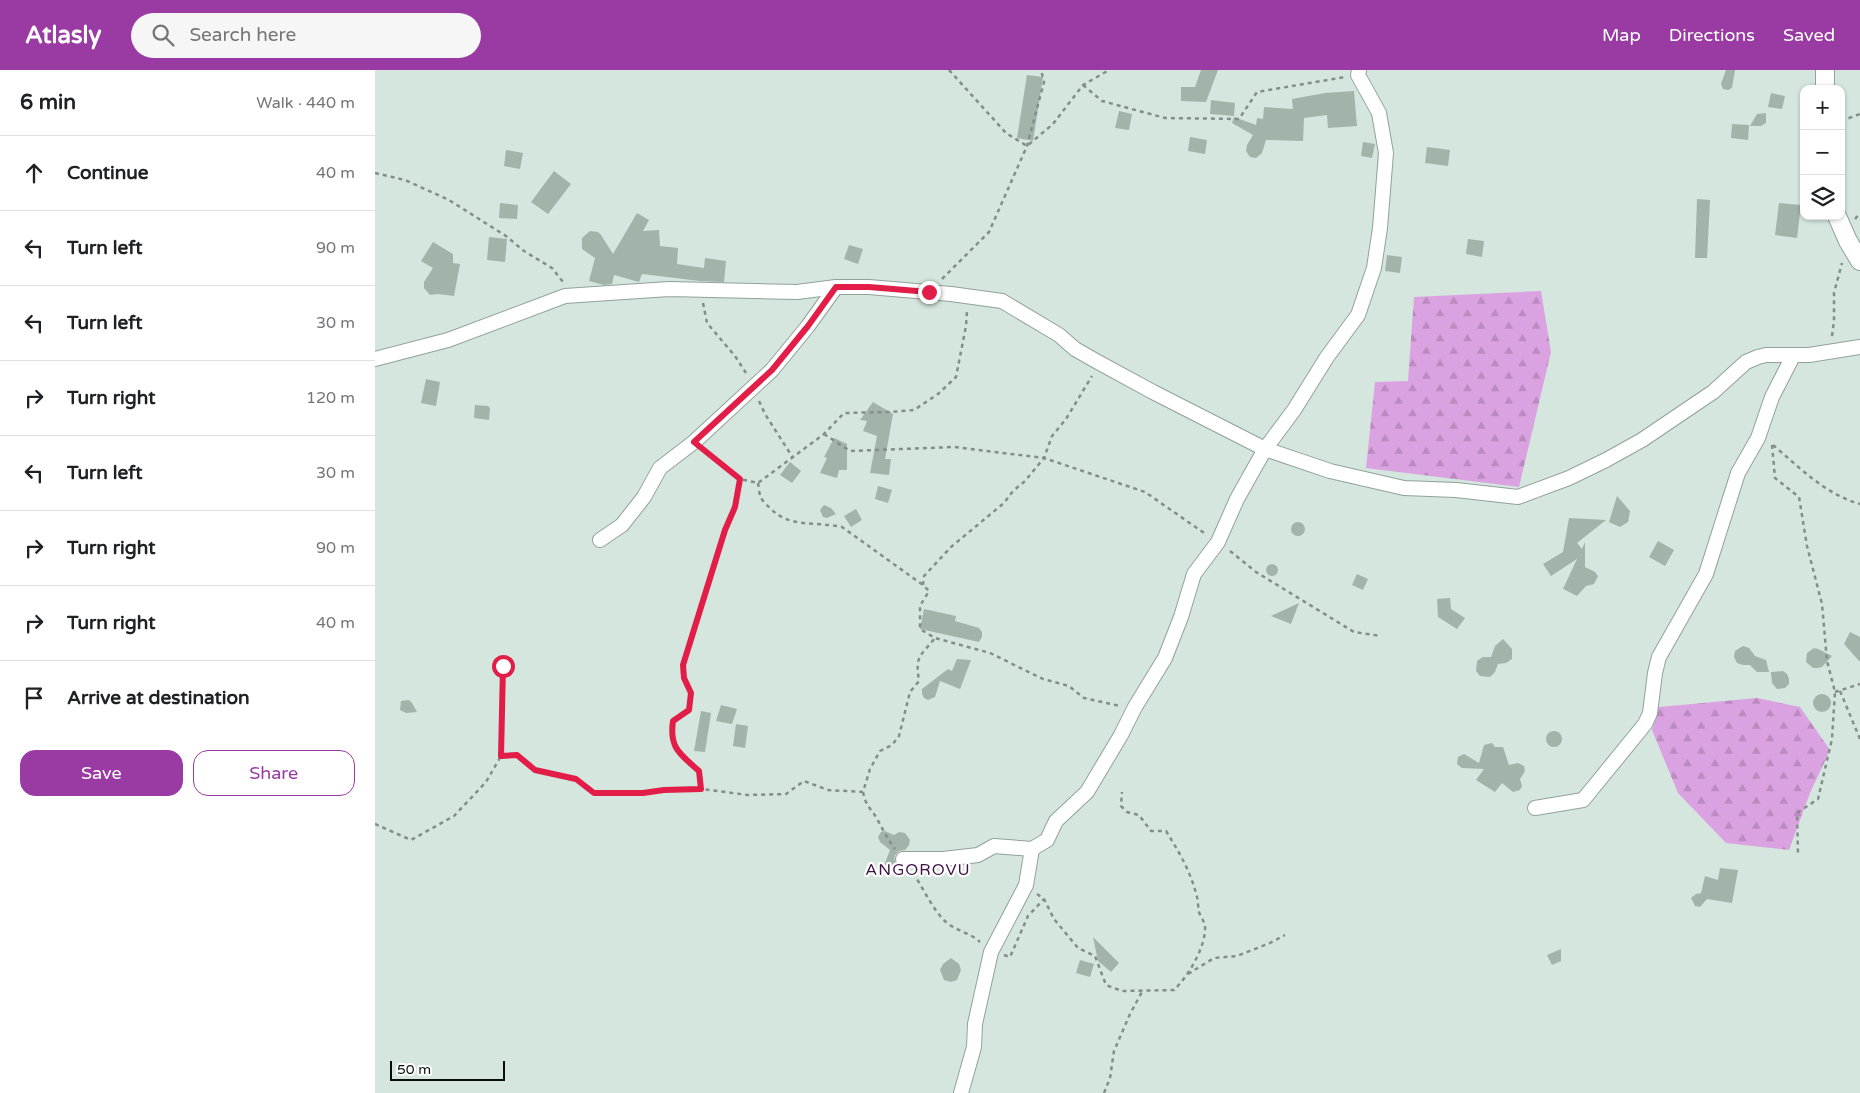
<!DOCTYPE html>
<meta charset="utf-8">
<style>
body{margin:0;font-family:"Varela Round",sans-serif;background:#f6f6f6;color:#202124}
.controls{position:absolute;right:15px;top:15px;display:grid;overflow:hidden;border-radius:10px;box-shadow:0 1px 4px #0004}
.controls button{width:45px;height:45px;display:grid;place-items:center;padding:0;border:0;border-bottom:1px solid #e0e0e0;background:#fff;color:#202124;font:25px sans-serif}
.scale{position:absolute;left:15px;bottom:12px;width:115px;box-sizing:border-box;padding-left:5px;border:2px solid #090f0c;border-top:0;font-size:14px;line-height:18px;white-space:nowrap;color:#090f0c;-webkit-text-stroke:4px #fff;paint-order:stroke}
.stop{position:absolute;width:15px;height:15px;margin:-11px;border:4px solid #e11d48;border-radius:50%;background:#fff}
.stop.end{background:#e11d48;border-color:#fff;box-shadow:0 1px 5px #0008}
.list{margin:0;padding:0;list-style:none}
h2{display:flex;justify-content:space-between;align-items:center;height:65px;margin:0;padding:0 20px;font-size:21px}
h2 small{font-size:16px;font-weight:400;color:#757577}
.list li{display:grid;grid-template-columns:32px 1fr auto;gap:15px;align-items:center;box-sizing:border-box;height:75px;padding:0 20px;border-top:1px solid #e0e0e0}
.list b{display:block;font-size:19px;white-space:nowrap}
.list em{font-size:16px;font-style:normal;color:#757577}
.actions{display:flex;gap:10px;padding:15px 20px}
.actions a{flex:1;padding:11px 0;border:1px solid #993ba3;border-radius:15px;text-align:center;font-size:18px;color:#993ba3}
.actions .main{background:#993ba3;color:#fff}
.icon{flex:none;width:28px;height:28px;fill:none;stroke:currentColor;stroke-width:2;stroke-linecap:round;stroke-linejoin:round}
.map{position:relative;flex:none;width:1485px;height:1023px;overflow:hidden}
header{display:flex;align-items:center;gap:30px;box-sizing:border-box;height:70px;padding:0 25px;background:#993ba3;color:#fff}
header strong{font-size:24px}
nav{display:flex;gap:28px;margin-inline-start:auto;font-size:18px}
.search{width:350px;height:45px;background:#f6f6f6;display:flex;align-items:center;gap:12px;box-sizing:border-box;padding:0 18px;border-radius:28px;color:#757577;font-size:19px}
main{display:flex}
aside{flex:1;background:#fff}
.map>svg:first-child{display:block}
.forest{fill:url(#forest-firs)}
.building{fill:#a2b3aa}
.lines{fill:none;stroke-linecap:round;stroke-linejoin:round}
.minor-casing{stroke:#91a299;stroke-width:16}
.tertiary-casing{stroke:#91a299;stroke-width:20}
.path{stroke:#828f89;stroke-width:2.5;stroke-dasharray:4 4;stroke-linecap:butt}
.minor{stroke:#fff;stroke-width:14}
.tertiary{stroke:#fff;stroke-width:18}
.route{stroke:#e11d48;stroke-width:6}
.labels{text-anchor:middle;stroke-width:4.5;stroke-linejoin:round;paint-order:stroke}
.quarter-label{font-size:16px;letter-spacing:1px;fill:#401345;stroke:#fff}
</style>
<header>
<strong>Atlasly</strong>
<div class="search"><svg class="icon" aria-label="search" viewBox="0 0 24 24"><circle cx="10" cy="10" r="6"/><path d="M15 15l6 6"/></svg>Search here</div>
<nav><a>Map</a><a>Directions</a><a>Saved</a></nav>
</header>
<main>
<aside>
<h2>6 min<small>Walk · 440 m</small></h2>
<ul class="list">
<li><svg class="icon" aria-label="ahead" viewBox="0 0 24 24"><path d="M12 20V5M6 11l6-6 6 6"/></svg><div><b>Continue</b></div><em>40 m</em></li>
<li><svg class="icon" aria-label="left" viewBox="0 0 24 24"><path d="M17 20v-9H6M10 6l-5 5 5 5"/></svg><div><b>Turn left</b></div><em>90 m</em></li>
<li><svg class="icon" aria-label="left" viewBox="0 0 24 24"><path d="M17 20v-9H6M10 6l-5 5 5 5"/></svg><div><b>Turn left</b></div><em>30 m</em></li>
<li><svg class="icon" aria-label="right" viewBox="0 0 24 24"><path d="M7 20v-9h11M14 6l5 5-5 5"/></svg><div><b>Turn right</b></div><em>120 m</em></li>
<li><svg class="icon" aria-label="left" viewBox="0 0 24 24"><path d="M17 20v-9H6M10 6l-5 5 5 5"/></svg><div><b>Turn left</b></div><em>30 m</em></li>
<li><svg class="icon" aria-label="right" viewBox="0 0 24 24"><path d="M7 20v-9h11M14 6l5 5-5 5"/></svg><div><b>Turn right</b></div><em>90 m</em></li>
<li><svg class="icon" aria-label="right" viewBox="0 0 24 24"><path d="M7 20v-9h11M14 6l5 5-5 5"/></svg><div><b>Turn right</b></div><em>40 m</em></li>
<li><svg class="icon" aria-label="arrive" viewBox="0 0 24 24"><path d="M6 21V4h12l-3 4 3 4H6"/></svg><div><b>Arrive at destination</b></div></li>
</ul>
<div class="actions"><a class="main">Save</a><a>Share</a></div>
</aside>
<div class="map">
<svg width="1485" height="1023" viewBox="0 0 1485 1023">
<defs>
<pattern id="forest-firs" width="22" height="20" patternUnits="userSpaceOnUse" patternTransform="scale(1.25)"><rect width="22" height="20" fill="#dba2e1"/><path d="M5 1l3.5 6h-7zM16 11l3.5 6h-7z" fill="#bb8ac0"/></pattern>
</defs>
<rect width="100%" height="100%" fill="#d4e6dd"/>
<g class="forest">
<polygon points="1166,221 1176,282 1144,417 991,398 1000,312 1033,311 1039,227"/>
<polygon points="1382,628 1425,637 1455,680 1435,723 1414,780 1351,773 1303,723 1277,660 1284,637"/>
</g>
<g class="building">
<polygon points="826,0 843,0 831,32 806,31 806,17 820,17"/>
<polygon points="1351,0 1360,0 1357,18 1353,20 1348,19 1346,14"/>
<polygon points="652,5 668,7 658,71 642,68"/>
<polygon points="979,21 982,56 953,58 952,45 929,48 928,71 891,70 887,83 881,88 875,87 871,81 872,75 878,65 857,53 859,47 881,55 882,48 888,49 889,37 918,39 917,29 950,23"/>
<polygon points="1396,23 1410,26 1407,39 1393,37"/>
<polygon points="836,30 860,33 859,46 835,44"/>
<polygon points="744,41 757,44 754,60 740,58"/>
<polygon points="1391,43 1391,53 1386,56 1375,56 1382,44"/>
<polygon points="1357,54 1374,55 1373,70 1356,68"/>
<polygon points="815,67 832,70 830,84 813,81"/>
<polygon points="988,72 1000,74 997,88 986,86"/>
<polygon points="1052,77 1075,80 1073,96 1050,93"/>
<polygon points="131,80 148,83 145,99 129,96"/>
<polygon points="179,101 196,114 173,144 156,132"/>
<polygon points="1322,129 1335,130 1332,188 1320,188"/>
<polygon points="125,133 143,135 142,149 124,148"/>
<polygon points="1404,133 1426,135 1422,168 1400,165"/>
<polygon points="262,143 274,150 268,161 284,160 285,176 303,178 302,194 329,198 330,188 351,191 349,212 325,211 267,204 264,212 239,205 237,214 229,215 214,211 220,188 207,179 207,168 215,161 223,162 226,165 238,184"/>
<polygon points="114,167 132,169 130,192 112,190"/>
<polygon points="1093,169 1109,171 1107,187 1091,184"/>
<polygon points="58,172 78,184 78,193 85,194 79,226 63,224 55,225 49,218 49,212 58,198 46,191"/>
<polygon points="474,175 488,179 483,194 469,189"/>
<polygon points="1012,185 1027,187 1025,203 1010,201"/>
<polygon points="51,309 65,312 61,336 46,333"/>
<polygon points="498,332 518,344 510,389 516,389 514,405 495,403 502,366 488,361 492,351 485,350"/>
<polygon points="100,335 113,336 115,338 114,350 99,348"/>
<polygon points="459,368 472,374 472,400 464,400 462,408 445,403 452,388 449,387"/>
<polygon points="415,392 426,401 417,413 405,405"/>
<polygon points="503,416 517,420 513,433 500,429"/>
<polygon points="1242,426 1255,441 1253,452 1245,457 1234,452"/>
<polygon points="449,435 456,438 461,444 452,448 448,447 445,440"/>
<polygon points="481,439 487,450 476,457 469,446"/>
<polygon points="1194,448 1231,450 1202,473 1207,479 1210,472 1210,497 1220,502 1223,506 1219,514 1211,516 1202,526 1188,519 1202,489 1176,506 1168,494 1188,482"/>
<circle cx="923" cy="459" r="7"/>
<polygon points="1283,471 1299,480 1290,496 1274,487"/>
<circle cx="897" cy="500" r="6"/>
<polygon points="982,504 993,509 988,520 977,515"/>
<polygon points="1075,528 1076,539 1090,548 1082,559 1063,547 1062,529"/>
<polygon points="924,533 916,554 896,546"/>
<polygon points="549,539 581,546 580,551 604,558 607,562 607,567 604,572 545,559"/>
<polygon points="1475,562 1485,567 1485,592 1469,574"/>
<polygon points="1128,569 1137,579 1137,589 1131,593 1123,594 1120,602 1115,607 1105,606 1101,601 1102,591 1108,587 1116,587 1120,576"/>
<polygon points="1368,576 1374,578 1380,586 1391,590 1394,602 1382,602 1375,595 1368,595 1362,593 1359,587 1360,581"/>
<polygon points="1439,578 1443,579 1457,586 1447,597 1442,598 1438,598 1431,592 1432,583"/>
<polygon points="582,589 596,590 585,619 565,611 560,627 553,630 549,628 547,624 547,619 573,599 577,601"/>
<polygon points="1408,601 1412,604 1414,609 1414,614 1410,618 1402,619 1397,613 1396,602"/>
<circle cx="1447" cy="633" r="9"/>
<polygon points="34,630 37,633 42,642 31,643 25,640 26,631"/>
<polygon points="346,635 362,639 357,654 341,651"/>
<polygon points="326,641 336,643 330,682 319,681"/>
<polygon points="361,654 373,656 370,678 358,676"/>
<circle cx="1179" cy="669" r="8"/>
<polygon points="1117,673 1120,677 1128,677 1134,695 1143,693 1149,696 1150,701 1145,709 1147,716 1145,720 1138,722 1127,713 1120,722 1101,710 1109,699 1087,698 1082,694 1083,687 1089,684 1104,693 1109,675"/>
<polygon points="510,761 519,765 524,762 530,763 535,770 534,775 530,780 524,781 520,785 519,789 523,796 521,801 509,796 515,780 505,772 503,767 506,762"/>
<polygon points="1345,798 1363,800 1357,833 1332,829 1325,837 1320,836 1316,828 1321,824 1326,823 1330,806 1343,810"/>
<polygon points="718,867 744,893 736,902 723,891"/>
<polygon points="1186,879 1186,891 1177,895 1172,885"/>
<polygon points="576,888 584,894 586,900 582,910 576,912 569,910 565,900 568,894"/>
<polygon points="705,890 719,894 715,907 701,903"/>
</g>
<g class="lines">
<g class="minor-casing">
<g id="minor">
<polyline points="0,289 73,270 190,226 294,219 422,222 461,217 494,217 576,224 627,231 684,265 700,279 721,291 778,322 890,379 955,401 1029,418 1081,420 1143,427 1194,408 1231,390 1267,370 1338,322 1371,292 1383,287 1391,285 1434,285 1485,277"/>
<polyline points="225,470 247,455 269,427 285,398 319,372 397,300 433,256 461,217"/>
<polyline points="1160,738 1208,730 1270,654 1275,643 1280,603 1284,587 1331,504 1363,403 1383,368 1397,327 1418,286"/>
<polyline points="528,789 568,789 603,785 619,776 657,779 672,770 681,751 712,722 746,665 760,637 790,588 806,547 819,504 843,472 862,429 890,379 919,340 952,287 983,245 999,198 1005,158 1011,83 1004,43 983,5 984,0"/>
<polyline points="586,1023 599,977 600,954 616,882 651,815 657,779"/>
</g>
</g>
<g class="tertiary-casing">
<g id="tertiary">
<polyline points="1450,19 1450,0"/>
<polyline points="1462,146 1473,171 1485,191"/>
</g>
</g>
<g class="path">
<polyline points="574,0 631,63 652,76 678,54 708,15 734,0"/>
<polyline points="708,15 727,31 790,48 864,49 882,22 970,7"/>
<polyline points="1466,51 1485,44"/>
<polyline points="0,103 30,110 74,130 131,166 149,181 177,198 188,212"/>
<polyline points="1480,149 1485,143"/>
<polyline points="567,209 614,162 652,76 669,12 666,0"/>
<polyline points="328,233 332,253 360,286 371,303"/>
<polyline points="1457,266 1459,251 1459,223 1467,193"/>
<polyline points="384,331 390,344 418,388"/>
<polyline points="449,364 475,381 579,377 669,388 770,422 832,465"/>
<polyline points="1397,375 1400,408 1424,427 1432,476 1447,534 1452,591 1460,622 1457,669 1443,729 1422,743 1423,783"/>
<path d="M 1398,375 C 1425,398 1450,424 1485,434"/>
<polyline points="330,381 365,409 383,413 449,364 469,343 515,342 539,340 563,324 581,307 591,256 592,241"/>
<path d="M 383,413 C 384,418 384,424 386,428 C 388,431 391,435 394,437 C 414,459 441,451 467,457 L 548,515 L 554,521 L 545,536 L 545,559 L 560,568 L 615,583 L 668,609 L 694,616 L 709,628 L 745,636"/>
<polyline points="855,481 881,502 979,562 1006,566"/>
<polyline points="548,515 549,506 576,477 629,433 638,421 650,411 669,388 677,366 691,349 717,306"/>
<polyline points="1465,621 1485,669"/>
<polyline points="1460,622 1485,614"/>
<path d="M 126,686 L 142,685 L 160,700 L 201,709 L 219,723 L 268,723 L 289,720 L 326,719 L 373,725 L 411,724 L 429,711 L 453,720 L 488,722 L 495,699 L 505,681 L 517,675 L 524,666 L 535,622 L 544,611 C 540,585 545,587 560,568"/>
<path d="M 326,719 L 324,701 C 305,684 294,678 299,651 L 315,640 L 316,623 L 309,608 L 308,595 L 350,460 L 360,437 L 365,409"/>
<path d="M 488,722 C 491,736 494,736 501,747 C 507,758 512,768 520,779"/>
<polyline points="0,754 36,770 79,746 111,712 126,686 128,596"/>
<path d="M 538,803 C 549,819 557,839 571,852 C 581,861 596,863 605,872"/>
<path d="M 662,824 L 669,829 L 679,849 L 703,878 L 720,886 L 731,915 L 747,921 L 799,920 C 813,906 829,880 830,860 C 831,853 826,848 824,842 C 823,837 823,831 822,827 C 816,802 804,782 791,761 L 776,761 L 764,745 L 752,742 L 746,736 L 747,722"/>
<polyline points="629,885 635,887 653,846 669,829"/>
<polyline points="813,904 839,888 862,886 895,873 910,865"/>
<polyline points="729,1023 735,1008 739,981 755,944 768,920"/>
</g>
<use href="#minor" class="minor"/>
<use href="#tertiary" class="tertiary"/>
</g>
<g class="lines">
<path class="route" d="M 128,596 L 126,686 L 142,685 L 160,700 L 201,709 L 219,723 L 268,723 L 289,720 L 326,719 L 324,701 C 305,684 294,678 298,651 L 314,640 L 316,623 L 309,608 L 308,595 L 350,460 L 360,437 L 365,409 L 319,372 L 397,300 L 433,256 L 461,217 L 494,217 L 554,222"/>
</g>
<g class="labels">
<g class="quarter-label">
<text x="543" y="805">ANGOROVU</text>
</g>
</g>
</svg>
<div class="controls">
<button>+</button>
<button>−</button>
<button><svg class="icon" aria-label="layers" viewBox="0 0 24 24"><path d="M12 4l9 5-9 5-9-5zM3 14l9 5 9-5"/></svg></button>
</div>
<div class="scale">50 m</div>
<div class="stop" style="left:128px;top:596px"></div>
<div class="stop end" style="left:554px;top:222px"></div>
</div>
</main>
